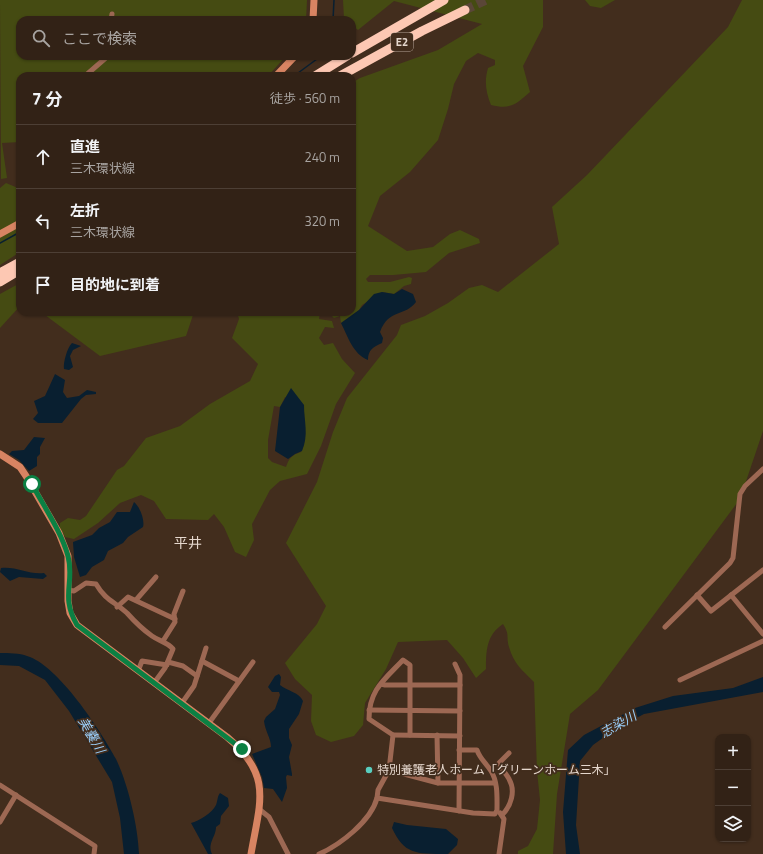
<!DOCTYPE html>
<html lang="ja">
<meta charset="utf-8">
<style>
body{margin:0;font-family:"Titillium Web","Noto Sans JP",sans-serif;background:#3d2f23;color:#f1f3f6}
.controls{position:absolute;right:12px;bottom:12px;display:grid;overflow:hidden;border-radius:8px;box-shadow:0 1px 3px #0004}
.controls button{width:36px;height:36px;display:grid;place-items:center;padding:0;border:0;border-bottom:1px solid #4d3f35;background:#322216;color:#f1f3f6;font:20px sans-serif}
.stop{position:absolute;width:12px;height:12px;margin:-9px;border:3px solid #0b8043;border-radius:50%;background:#fff}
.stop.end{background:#0b8043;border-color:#fff;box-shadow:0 1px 4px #0008}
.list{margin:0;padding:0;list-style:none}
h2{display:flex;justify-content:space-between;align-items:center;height:52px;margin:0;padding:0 16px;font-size:17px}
h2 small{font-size:13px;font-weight:400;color:#a8a4a1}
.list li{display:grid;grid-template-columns:26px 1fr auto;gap:12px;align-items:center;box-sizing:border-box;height:64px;padding:0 16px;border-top:1px solid #4d3f35}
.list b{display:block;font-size:15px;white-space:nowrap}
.list p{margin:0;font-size:13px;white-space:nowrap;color:#a8a4a1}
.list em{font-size:13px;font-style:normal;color:#a8a4a1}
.icon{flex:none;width:22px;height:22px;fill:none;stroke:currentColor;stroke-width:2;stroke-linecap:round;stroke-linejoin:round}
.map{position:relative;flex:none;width:763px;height:854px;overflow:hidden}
.search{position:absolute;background:#322216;box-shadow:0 1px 3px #0004;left:16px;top:16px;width:340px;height:44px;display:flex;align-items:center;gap:10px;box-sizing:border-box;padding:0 14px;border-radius:12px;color:#a8a4a1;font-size:15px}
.panel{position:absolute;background:#322216;box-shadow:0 1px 3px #0004;left:16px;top:72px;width:340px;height:244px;border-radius:12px}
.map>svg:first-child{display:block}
.green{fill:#454b12;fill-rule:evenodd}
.water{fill:#091f30}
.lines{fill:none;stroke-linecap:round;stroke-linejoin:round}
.stream{stroke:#091f30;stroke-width:1.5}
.highway-tunnel{stroke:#5a4637;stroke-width:9;stroke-dasharray:9 4.5;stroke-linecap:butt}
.street{stroke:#9d6853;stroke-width:5}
.secondary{stroke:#d88462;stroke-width:7}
.highway{stroke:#fdc8b3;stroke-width:9}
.route{stroke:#0b8043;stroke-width:5}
.poi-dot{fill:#59cebf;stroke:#422d1d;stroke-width:1.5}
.labels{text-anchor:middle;stroke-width:3.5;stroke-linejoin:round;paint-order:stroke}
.shield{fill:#422d1d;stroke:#b4a498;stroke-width:1}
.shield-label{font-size:11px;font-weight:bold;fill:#e5d7cd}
.poi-label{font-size:12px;fill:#e5d7cd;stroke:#422d1d;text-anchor:start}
.water-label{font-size:13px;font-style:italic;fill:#9bd0fc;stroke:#422d1d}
.quarter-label{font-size:14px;fill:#e5d7cd;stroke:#422d1d}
</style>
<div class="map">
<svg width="763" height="854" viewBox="0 0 763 854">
<rect width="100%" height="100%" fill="#422d1d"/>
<g class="green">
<polygon points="0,0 307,0 306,20 20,20 20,56 286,56 268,76 20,76 20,142 2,143 7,178 1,179"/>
<path d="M 343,0 L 543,0 L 543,27 L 523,66 L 530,92 C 516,104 511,110 491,105 C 486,92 484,82 488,68 L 495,65 L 495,60 L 478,53 L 466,61 L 454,84 L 448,109 L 438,140 L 410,172 L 380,196 L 368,226 L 407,251 L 433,247 L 450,234 L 460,230 L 479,239 L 480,243 L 449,253 L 426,272 L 393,275 L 370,275 L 366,279 L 368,282 L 390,282 L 409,277 L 412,278 L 411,284 L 404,286 L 394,294 L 382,292 L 362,305 L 359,310 L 341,323 L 340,316 L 334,318 L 328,312 L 352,312 L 352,83 L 360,78 L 438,50 L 482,24 L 394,1 L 358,30 L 352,25 L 352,20 L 344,19 Z"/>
<polygon points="585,0 615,0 601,8 590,6"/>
<path d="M 742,0 L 763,0 L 763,431 L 740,499 L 598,690 L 570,714 L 557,794 L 553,854 L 518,854 L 518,851 L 528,846 L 537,829 L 540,800 L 537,771 L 534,682 C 522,670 514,664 509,647 C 506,636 510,635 503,624 C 486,635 486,652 486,669 L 476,678 L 463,658 L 447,640 L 398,642 L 386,669 L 365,703 L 363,725 L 354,736 L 331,742 L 316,735 L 311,721 L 312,695 L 295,679 L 285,663 L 317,624 L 326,606 L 286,543 L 317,482 L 333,432 L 347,398 L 397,335 L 401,325 L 425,316 L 448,303 L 469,288 L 482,285 L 498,292 L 559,244 L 552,207 L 587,175 L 728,27 Z"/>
<polygon points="6,183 18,188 20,187 20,252 0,265 0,188"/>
<polygon points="20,283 20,306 0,328 0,294"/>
<polygon points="41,312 194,312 186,336 100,356"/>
<path d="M 237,312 L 320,312 L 319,319 L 332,321 L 334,328 L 325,327 L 319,338 L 324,345 L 333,343 L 342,359 L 355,373 L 336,404 L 321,446 L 307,474 L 280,481 L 270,490 L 252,524 L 254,540 L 246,557 L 235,552 L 224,527 L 214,514 L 208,520 L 166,519 L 154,501 L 141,495 L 120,503 L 98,523 L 74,539 L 65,537 L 60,528 L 60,523 L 68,518 L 80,520 L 86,516 L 117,470 L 124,466 L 146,438 L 180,426 L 210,404 L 250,381 L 258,364 L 232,338 L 239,319 ZM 285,397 L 304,405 C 303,422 309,436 301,452 C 292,455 289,458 286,467 L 272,462 L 268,458 L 268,440 L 274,406 L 280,407 Z"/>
</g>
<g class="water">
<path d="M 402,289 L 413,294 L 416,302 C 405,317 389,308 380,332 L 383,338 L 382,343 C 373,347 368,350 368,360 C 353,354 348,337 341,323 L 359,310 L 374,294 L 382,292 L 394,294 Z"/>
<path d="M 72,343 L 81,346 L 73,350 L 70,356 L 73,367 L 69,370 L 64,369 C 63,363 67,348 72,343 Z"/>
<polygon points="55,374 65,380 63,392 67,398 79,396 87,390 96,392 96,394 86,395 81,399 62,423 38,423 33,419 38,413 34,401 45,396"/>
<path d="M 291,388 L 304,405 C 304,421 309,435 302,451 L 295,454 L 288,459 L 275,451 L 280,407 Z"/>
<polygon points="34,437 45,438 40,447 40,454 37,457 37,466 29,471 19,460 9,454 12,451 24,450"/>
<path d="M 134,502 C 140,507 145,520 143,527 L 128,537 L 123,543 L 108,551 L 104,560 L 92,567 L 86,575 L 80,577 L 74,557 L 73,542 L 92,535 L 99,528 L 110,522 L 117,512 L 130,512 Z"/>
<path d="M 1,568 C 16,566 29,575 44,573 L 47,576 L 43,579 L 19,577 L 10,581 L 0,572 Z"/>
<path d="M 0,653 C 8,653 20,653 27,656 C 58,665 101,731 116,759 C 128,784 138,826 139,854 L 124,854 L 120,818 L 112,782 L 69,711 L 45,680 L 19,666 L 0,665 Z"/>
<path d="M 279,674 L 281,677 L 280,685 C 287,691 299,692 303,701 L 299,714 L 289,729 L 289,738 L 292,745 L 289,757 L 292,774 L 292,776 L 287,775 L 286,777 L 287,788 L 282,802 L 273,789 L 264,788 L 262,777 L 252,754 L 271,747 C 271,738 265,731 264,721 L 266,717 L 275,709 L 280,695 L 279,692 L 272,692 L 268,687 L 275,676 Z"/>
<polygon points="763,677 763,692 644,714 614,730 593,745 580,761 576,825 580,854 566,854 563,812 568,750 584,735 635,708 673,696 733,688"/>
<path d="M 220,793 L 228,798 L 229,806 L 221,816 L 220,824 L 216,827 C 216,837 207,843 212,854 L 208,854 L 191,823 C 199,821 212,813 216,805 C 218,800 217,797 220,793 Z"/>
<path d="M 394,822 L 407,825 L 446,829 L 458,839 L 457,845 L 448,854 C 415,854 404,854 392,828 Z"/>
</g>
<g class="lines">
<g class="stream">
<polyline points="333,20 334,0"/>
<polyline points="294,76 321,56"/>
<polyline points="0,243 20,232"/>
</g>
<polyline class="highway-tunnel" points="465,10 486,0"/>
<g class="street">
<polyline points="111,20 112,14"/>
<polyline points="85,76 108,56"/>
<path d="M 68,590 L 74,591 L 86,583 L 96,584 C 106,601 114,601 127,613 C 135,622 142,629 152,636 C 159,641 167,642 173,649 L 165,668 L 154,683"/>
<polyline points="697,595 711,611 763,570"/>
<polyline points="731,595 763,634"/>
<polyline points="136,600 156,577"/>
<polyline points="117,607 128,597 175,619"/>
<polyline points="665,627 730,563 733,558 740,494 745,486 763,469"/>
<polyline points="163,641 175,622 174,614 183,591"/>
<polyline points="202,661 239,681"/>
<polyline points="168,662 183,666 197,676"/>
<polyline points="455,664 460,675 459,811"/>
<polyline points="138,671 142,661 167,665"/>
<polyline points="680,680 763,641"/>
<polyline points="381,684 385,685 460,685"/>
<polyline points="182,703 194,686 206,648"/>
<polyline points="369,710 460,711"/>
<polyline points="209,723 253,662"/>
<polyline points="393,735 460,736"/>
<path d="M 410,735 L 410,665 L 403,660 C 384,680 369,690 369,719 L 393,735 L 389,770 L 378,790 L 377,798 L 473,813 L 495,814 L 497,810 C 497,797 498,782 491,771 C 486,763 480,759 477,750 L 459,750"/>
<polyline points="437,735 438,783"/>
<polyline points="389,770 438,783 495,783"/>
<polyline points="0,785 95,846 94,854"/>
<polyline points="259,809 269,817 288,854"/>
<path d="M 502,815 C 511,806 516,791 509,779 C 506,773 501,769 499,763 L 509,753"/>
<polyline points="0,822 16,795"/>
<path d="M 319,854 C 340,845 371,821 377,798"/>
<polyline points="499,854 504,819 500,813"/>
</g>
<g class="secondary">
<polyline points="313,20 314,0"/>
<polyline points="276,76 295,56"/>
<polyline points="0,234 20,223"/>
<path d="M 0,454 L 20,467 L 26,476 L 59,533 L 68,556 L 68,601 L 70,613 L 77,625 L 227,737 C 273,775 260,802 251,854"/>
</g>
<g class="highway">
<polyline points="352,53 444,0"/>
<polyline points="315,76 347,56"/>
<polyline points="340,76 422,31 465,10"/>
<polyline points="0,273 20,262"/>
<polyline points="0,282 20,270"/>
</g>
</g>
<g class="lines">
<path class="route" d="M 32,484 C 44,507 61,531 68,556 C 75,582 60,596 77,625 L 242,749"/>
</g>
<circle class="poi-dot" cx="369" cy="770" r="4"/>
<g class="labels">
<rect class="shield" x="391" y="33" width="22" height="18" rx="3"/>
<g class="shield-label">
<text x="402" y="46">E2</text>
</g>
<g class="poi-label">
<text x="377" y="774">特別養護老人ホーム「グリーンホーム三木」</text>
</g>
<g class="water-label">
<text transform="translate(618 724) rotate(-30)" y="5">志染川</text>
<text transform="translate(92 735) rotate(60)" y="5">美嚢川</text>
</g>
<g class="quarter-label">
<text x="188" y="548">平井</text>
</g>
</g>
</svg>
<div class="controls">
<button>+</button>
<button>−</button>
<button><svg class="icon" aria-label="layers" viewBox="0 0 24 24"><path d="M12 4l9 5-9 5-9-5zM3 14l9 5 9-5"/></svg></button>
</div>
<div class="stop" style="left:32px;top:484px"></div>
<div class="stop end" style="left:242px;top:749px"></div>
<div class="search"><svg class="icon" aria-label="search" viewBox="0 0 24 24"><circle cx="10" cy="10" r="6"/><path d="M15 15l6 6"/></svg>ここで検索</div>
<section class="panel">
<h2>7 分<small>徒歩 · 560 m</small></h2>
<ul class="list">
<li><svg class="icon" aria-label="ahead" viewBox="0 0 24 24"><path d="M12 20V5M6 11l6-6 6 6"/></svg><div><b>直進</b><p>三木環状線</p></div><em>240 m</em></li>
<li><svg class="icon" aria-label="left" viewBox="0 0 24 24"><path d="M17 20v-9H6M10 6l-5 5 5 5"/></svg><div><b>左折</b><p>三木環状線</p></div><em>320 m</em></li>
<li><svg class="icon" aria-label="arrive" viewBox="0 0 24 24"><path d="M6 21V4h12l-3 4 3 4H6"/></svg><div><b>目的地に到着</b></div></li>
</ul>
</section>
</div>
